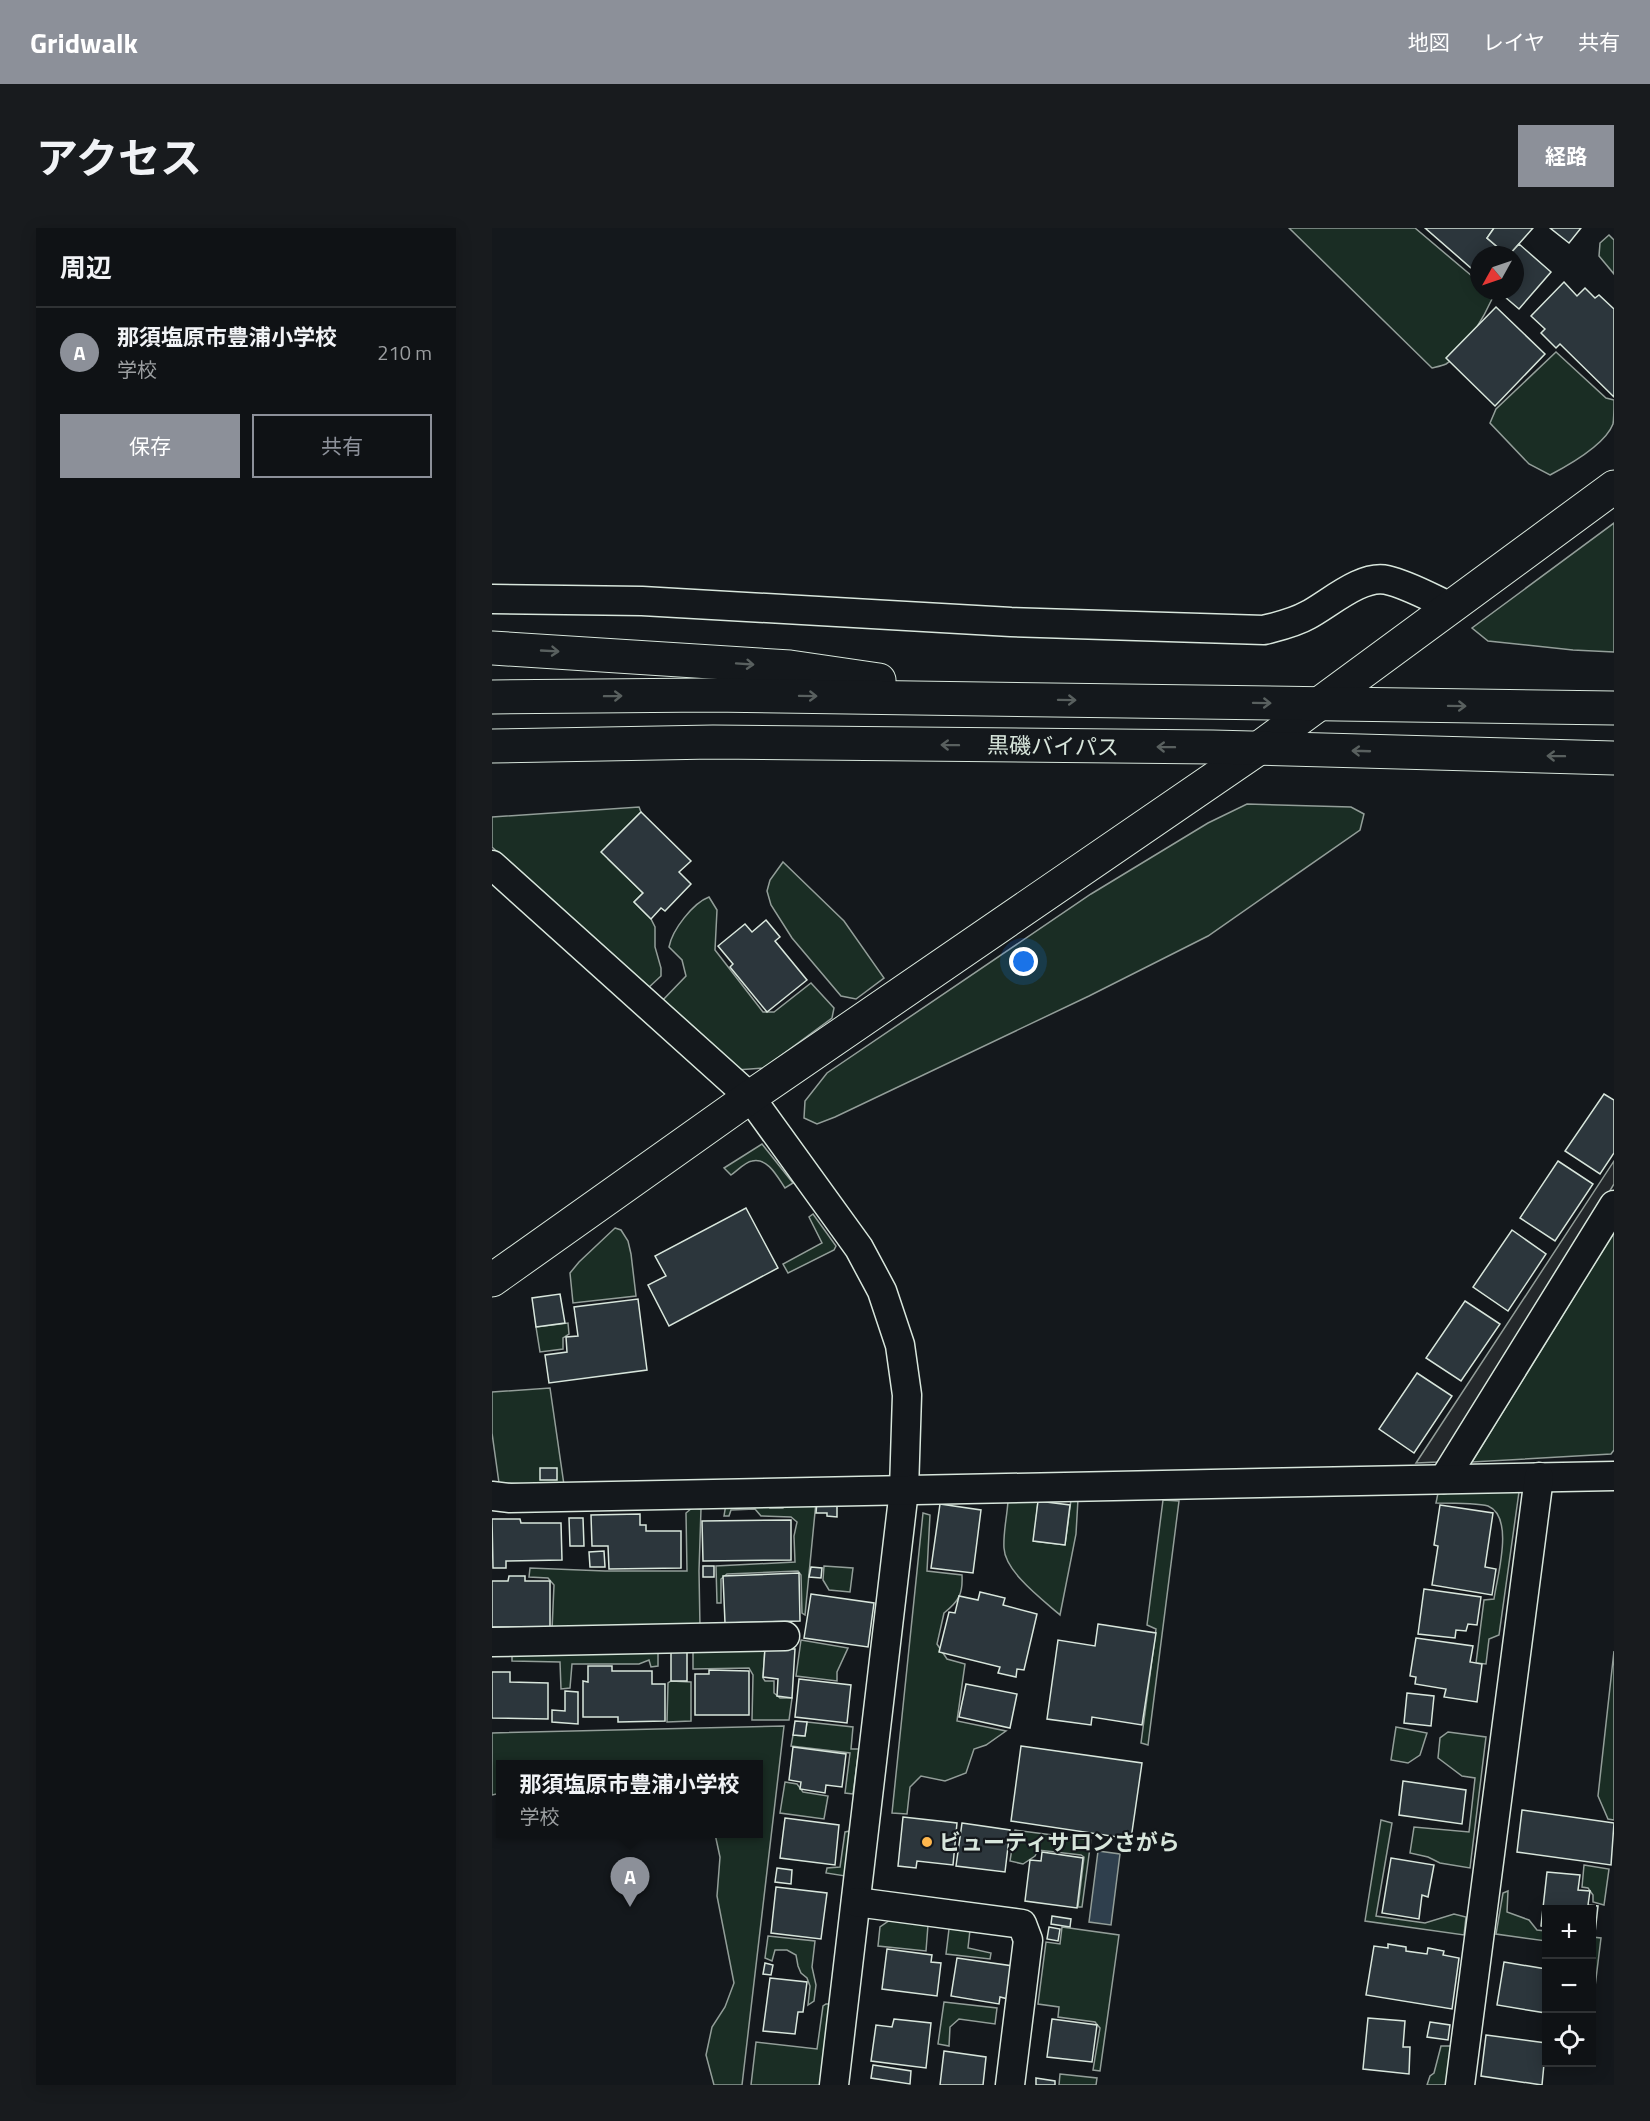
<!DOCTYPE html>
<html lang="ja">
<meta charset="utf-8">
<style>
body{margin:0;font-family:"Titillium Web","Noto Sans JP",sans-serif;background:#181b1e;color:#f1f3f6}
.controls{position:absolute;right:18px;bottom:18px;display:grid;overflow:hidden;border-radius:0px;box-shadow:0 3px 15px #0003}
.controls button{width:54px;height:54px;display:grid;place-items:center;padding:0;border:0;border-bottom:2px solid #2f3234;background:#0f1215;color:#f1f3f6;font:30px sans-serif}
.compass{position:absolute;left:978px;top:18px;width:54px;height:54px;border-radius:50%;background:#0f1215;box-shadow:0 3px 15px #0003;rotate:230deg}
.you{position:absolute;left:532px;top:734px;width:21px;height:21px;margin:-15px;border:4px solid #fff;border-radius:50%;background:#1a73e8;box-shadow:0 0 0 9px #1a73e833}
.badge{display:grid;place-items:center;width:39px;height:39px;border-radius:50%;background:#8c9099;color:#fff;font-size:20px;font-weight:700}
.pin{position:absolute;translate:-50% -50px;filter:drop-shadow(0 2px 3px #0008)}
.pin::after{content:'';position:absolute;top:32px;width:21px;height:18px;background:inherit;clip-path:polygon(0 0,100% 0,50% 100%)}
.popup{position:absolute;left:4px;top:1532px;width:267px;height:78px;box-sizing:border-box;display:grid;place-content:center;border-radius:0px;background:#0f1215;filter:drop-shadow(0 2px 4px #0005);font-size:20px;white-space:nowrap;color:#9b9ea0}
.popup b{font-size:22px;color:#f1f3f6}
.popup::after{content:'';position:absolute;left:50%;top:100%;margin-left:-12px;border:12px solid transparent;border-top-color:#0f1215}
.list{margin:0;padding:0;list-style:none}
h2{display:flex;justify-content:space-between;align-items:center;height:78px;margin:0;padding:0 24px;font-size:26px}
h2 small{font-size:20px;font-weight:400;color:#9b9ea0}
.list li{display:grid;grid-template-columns:39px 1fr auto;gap:18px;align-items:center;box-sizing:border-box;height:90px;padding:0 24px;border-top:2px solid #2f3234}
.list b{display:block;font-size:22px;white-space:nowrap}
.list p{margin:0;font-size:20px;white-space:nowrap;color:#9b9ea0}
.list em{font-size:20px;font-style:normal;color:#9b9ea0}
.actions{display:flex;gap:12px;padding:18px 24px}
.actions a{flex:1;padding:14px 0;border:2px solid #8c9099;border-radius:0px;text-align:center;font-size:21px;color:#8c9099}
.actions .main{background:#8c9099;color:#fff}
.icon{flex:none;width:33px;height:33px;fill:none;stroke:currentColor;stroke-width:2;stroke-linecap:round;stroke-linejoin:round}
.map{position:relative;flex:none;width:1122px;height:1857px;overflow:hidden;border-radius:0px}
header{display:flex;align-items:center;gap:36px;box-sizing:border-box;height:84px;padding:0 30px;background:#8c9099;color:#fff}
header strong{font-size:28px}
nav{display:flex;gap:33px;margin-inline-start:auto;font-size:21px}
.intro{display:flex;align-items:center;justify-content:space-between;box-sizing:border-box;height:144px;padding:0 36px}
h1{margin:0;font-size:42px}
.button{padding:15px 27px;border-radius:0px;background:#8c9099;color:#fff;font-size:21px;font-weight:700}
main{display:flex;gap:36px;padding:0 36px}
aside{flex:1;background:#0f1215;border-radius:0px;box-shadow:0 3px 15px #0003}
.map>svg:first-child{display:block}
.green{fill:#1a2d24;stroke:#939e99;stroke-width:1.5}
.parking{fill:#24282b;stroke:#939e99;stroke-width:1.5}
.water{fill:#2f3f4d;stroke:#939e99;stroke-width:1.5}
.building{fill:#2c363c;stroke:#d8e6dc;stroke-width:1.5}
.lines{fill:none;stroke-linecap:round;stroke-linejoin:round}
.street-casing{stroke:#d8e6dc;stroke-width:31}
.secondary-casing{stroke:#d8e6dc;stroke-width:35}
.highway-casing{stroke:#d8e6dc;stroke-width:35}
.street{stroke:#14181c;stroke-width:28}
.secondary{stroke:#14181c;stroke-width:33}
.highway{stroke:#14181c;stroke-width:33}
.oneway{stroke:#59605f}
.poi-dot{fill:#ffb74d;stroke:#14181c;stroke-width:2}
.labels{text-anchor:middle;stroke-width:4.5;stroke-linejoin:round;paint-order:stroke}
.street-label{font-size:22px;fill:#d8e6dc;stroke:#14181c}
.poi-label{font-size:22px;font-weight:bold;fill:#d8e6dc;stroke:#14181c;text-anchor:start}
</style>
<header>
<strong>Gridwalk</strong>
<nav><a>地図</a><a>レイヤ</a><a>共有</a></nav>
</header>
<div class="intro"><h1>アクセス</h1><a class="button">経路</a></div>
<main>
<aside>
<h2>周辺<small></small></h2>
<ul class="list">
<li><span class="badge">A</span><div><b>那須塩原市豊浦小学校</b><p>学校</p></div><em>210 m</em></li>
</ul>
<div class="actions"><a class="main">保存</a><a>共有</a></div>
</aside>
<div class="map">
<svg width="1122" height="1857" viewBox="0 0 1122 1857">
<rect width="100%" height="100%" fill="#14181c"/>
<g class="green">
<path d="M 797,0 L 923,0 L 987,54 L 987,63 L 997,63 L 1002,67 C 993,87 972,125 954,136 C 950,138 944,139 940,140 Z"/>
<polygon points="1117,7 1122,12 1122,46 1107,28 1108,15"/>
<path d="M 1064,124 L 1114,170 L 1122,172 C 1122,180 1122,190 1121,196 C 1113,217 1077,237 1058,247 L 1037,236 L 998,195 L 1004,181 Z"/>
<polygon points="1122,295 1122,424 1081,422 996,413 980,400"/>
<polygon points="755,576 859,579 872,586 868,602 716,708 597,768 343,889 325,896 312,890 313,873 335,845 599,666 716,595"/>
<polygon points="147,579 149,584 115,618 116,631 151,665 142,674 159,691 163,699 163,719 169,740 169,748 155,761 0,619 0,589"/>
<polygon points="291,634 352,693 392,750 364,771 349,768 300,710 279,677 275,663 278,652"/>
<path d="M 217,669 L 225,682 L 223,722 L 271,784 L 282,784 L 319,755 L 342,780 L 340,790 L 272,840 L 244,842 L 169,774 L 194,748 L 190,732 L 177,719 C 180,702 201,675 217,669 Z"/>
<path d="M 270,916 L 301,955 L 293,960 C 286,950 276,929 260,933 C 253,934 245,943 239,947 L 232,940 Z"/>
<polygon points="321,986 344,1018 342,1022 296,1045 291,1036 330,1015 317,989"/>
<polygon points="123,1000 129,1002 136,1013 139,1026 144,1068 81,1075 78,1045 87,1034"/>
<polygon points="1122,1004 1122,1222 1119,1226 980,1234"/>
<polygon points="76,1095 77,1106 71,1110 71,1121 48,1124 44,1099"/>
<polygon points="58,1160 72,1257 7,1255 0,1205 0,1164"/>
<path d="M 1027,1264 L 1007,1407 L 997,1411 L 994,1436 L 984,1435 L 992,1372 L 1002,1371 C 1005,1349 1023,1289 996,1278 C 986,1275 956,1275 944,1275 L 946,1265 Z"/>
<path d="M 586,1271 L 584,1306 L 568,1387 C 551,1372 513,1344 512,1320 C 511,1305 515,1289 516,1273 L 546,1273 L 542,1313 L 573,1317 L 579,1272 Z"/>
<polygon points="671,1272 687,1273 656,1517 649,1515 664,1401 655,1397"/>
<polygon points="294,1273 324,1274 313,1387 310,1385 309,1347 306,1343 235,1346 229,1351 229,1375 225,1375 224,1338 303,1334 302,1308 305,1294 299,1289 269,1288 263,1281 239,1282 237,1288 232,1288 234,1276 277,1274 278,1280 291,1280"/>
<polygon points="200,1280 209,1281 207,1343 208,1400 60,1402 62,1357 56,1350 37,1349 38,1340 113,1343 195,1343 194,1285"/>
<path d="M 431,1285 L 438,1287 L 435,1343 L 470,1347 C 471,1366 467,1373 452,1385 L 445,1416 L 455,1431 L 473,1436 L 465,1493 L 514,1503 L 494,1517 L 482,1521 L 474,1545 L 453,1553 L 429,1548 L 418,1559 L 415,1586 L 400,1585 Z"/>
<polygon points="332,1338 361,1340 358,1364 337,1362 331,1352"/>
<polygon points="309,1412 356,1420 345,1444 345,1453 304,1448"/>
<polygon points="273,1420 271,1450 273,1453 282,1453 282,1465 288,1470 300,1470 297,1492 260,1492 261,1447 257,1440 201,1441 201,1422"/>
<polygon points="1122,1423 1122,1592 1116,1591 1106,1568"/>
<polygon points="166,1424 166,1438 159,1439 157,1432 147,1436 80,1436 78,1460 69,1461 68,1434 20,1433 20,1425"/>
<polygon points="179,1453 199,1454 199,1493 175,1494 176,1455"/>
<polygon points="315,1494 361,1499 359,1521 367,1521 361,1566 353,1565 358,1525 299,1518 301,1507 313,1508"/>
<polygon points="292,1498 250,1857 222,1857 214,1827 220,1799 233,1779 242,1755 225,1668 228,1629 223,1606 267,1606 267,1536 9,1536 9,1565 0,1567 0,1505"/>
<polygon points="904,1499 935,1505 928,1527 916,1535 899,1532"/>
<polygon points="956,1504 994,1509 978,1640 948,1635 936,1629 918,1625 922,1599 977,1604 983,1550 970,1548 946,1530 948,1510"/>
<polygon points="293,1554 305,1556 311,1564 336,1568 332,1591 288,1585"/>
<polygon points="889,1592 900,1595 884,1688 933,1695 962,1686 974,1689 972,1707 873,1693"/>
<polygon points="523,1602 599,1612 590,1679 586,1679 592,1629 589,1627 546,1622 543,1628 531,1636 518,1633"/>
<polygon points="358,1603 353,1648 334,1645 335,1640 348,1639 353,1604"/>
<polygon points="1092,1637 1117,1641 1112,1677 1101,1674 1101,1667 1096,1660 1090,1659"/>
<polygon points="1016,1663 1015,1684 1037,1692 1045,1702 1054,1703 1054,1713 1004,1706 1011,1665"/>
<polygon points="398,1692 436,1697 434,1723 386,1718 388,1699"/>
<polygon points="570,1699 627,1707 608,1843 601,1842 608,1800 603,1794 566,1789 567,1779 546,1776 554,1714 568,1716"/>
<polygon points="457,1701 478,1702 476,1720 499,1725 498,1731 454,1726"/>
<polygon points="276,1708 323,1713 320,1739 324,1757 322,1773 316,1777 318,1758 315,1750 309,1745 306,1738 304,1727 295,1722 283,1722 280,1733 273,1730"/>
<polygon points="1100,1709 1109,1710 1100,1783"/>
<polygon points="452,1774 505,1780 503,1796 467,1791 458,1799 457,1818 446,1816"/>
<polygon points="334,1776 338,1776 328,1857 259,1857 264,1814 325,1821 331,1778"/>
<polygon points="949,1818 960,1818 954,1857 935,1857 938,1848 942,1845"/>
<polygon points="568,1846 605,1850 604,1857 567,1857"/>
</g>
<polygon class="parking" points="1122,933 1122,956 1022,1120 946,1234 924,1235"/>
<polygon class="water" points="606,1623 628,1626 619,1697 597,1694"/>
<g class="building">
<polygon points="933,0 1002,0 995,10 1015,27 987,27 987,47"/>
<polygon points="1002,0 1041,0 1017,27 1015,27 995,10"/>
<polygon points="1058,0 1089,0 1077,15"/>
<polygon points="1027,16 1059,44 1027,81 1006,63 1023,63 1023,27 1017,27"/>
<polygon points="1072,54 1085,68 1093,60 1103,70 1107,67 1122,81 1122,169 1068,116 1064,120 1049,105 1053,101 1039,88"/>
<polygon points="1004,79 1053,126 1003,178 954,130"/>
<polygon points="149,584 199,633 187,644 199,656 173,683 169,680 159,691 142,674 151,665 109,624"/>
<polygon points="274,692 288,709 283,713 315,752 275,784 238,739 241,736 226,718 253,696 260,704"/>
<polygon points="1112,866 1122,872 1122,925 1108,946 1073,923"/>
<polygon points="1066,933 1101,956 1063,1013 1028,990"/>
<polygon points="254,980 286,1040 177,1098 156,1057 174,1048 163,1028"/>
<polygon points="1020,1002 1054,1026 1016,1083 981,1059"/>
<polygon points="68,1066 73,1095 44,1099 40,1070"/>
<polygon points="146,1071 155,1142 57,1155 53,1127 75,1124 74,1109 86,1108 82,1079"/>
<polygon points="973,1073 1008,1096 969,1153 934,1130"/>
<polygon points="925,1145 960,1168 922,1225 887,1201"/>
<rect x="48" y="1240" width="17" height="12"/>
<polygon points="546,1273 578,1277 573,1317 541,1313"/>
<polygon points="325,1274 345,1274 345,1289 335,1288 335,1285 324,1285"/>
<polygon points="448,1276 489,1282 481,1345 439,1340"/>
<polygon points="948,1277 1001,1285 993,1339 1004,1341 1000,1367 940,1357 946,1318 942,1317"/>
<polygon points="148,1286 148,1297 154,1297 154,1303 189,1303 189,1340 117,1341 116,1318 100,1318 99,1287"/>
<polygon points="77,1290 91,1290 92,1318 78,1318"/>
<polygon points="0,1291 28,1291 29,1295 69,1295 70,1332 14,1333 14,1340 1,1340"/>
<polygon points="299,1292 299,1332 211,1333 210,1293"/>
<polygon points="112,1323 113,1339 98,1339 97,1324"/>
<rect x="211" y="1338" width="11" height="11"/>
<polygon points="319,1339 330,1340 329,1350 317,1349"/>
<polygon points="307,1345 308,1393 233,1395 231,1348"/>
<polygon points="17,1348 33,1348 33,1353 58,1353 58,1399 0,1399 0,1353 16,1353"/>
<polygon points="932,1361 989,1369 985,1397 976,1396 974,1403 964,1402 963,1410 926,1406"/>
<polygon points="488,1364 513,1370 511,1377 545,1386 532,1442 525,1441 524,1449 506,1445 508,1439 447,1424 457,1384 463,1385 467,1368 486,1372"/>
<polygon points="319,1366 382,1375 376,1419 312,1410"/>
<polygon points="606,1396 664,1405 650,1497 600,1489 599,1497 555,1491 566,1412 603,1418"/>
<polygon points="924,1410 981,1418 978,1434 990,1436 985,1474 952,1469 954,1461 923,1456 924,1449 918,1448"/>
<polygon points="273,1420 303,1421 300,1470 285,1468 286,1451 271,1449"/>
<rect x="179" y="1424" width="16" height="29"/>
<polygon points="96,1438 120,1438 120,1443 160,1443 160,1456 173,1456 173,1493 126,1494 126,1489 91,1489 91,1453 96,1454"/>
<polygon points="217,1442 257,1443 257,1487 203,1487 203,1446 217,1446"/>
<polygon points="0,1444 18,1444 18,1454 56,1455 56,1491 0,1490"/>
<polygon points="307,1451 359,1457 355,1495 303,1489"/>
<polygon points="474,1456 525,1466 518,1500 467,1489"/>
<polygon points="73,1463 86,1464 86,1496 60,1494 60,1482 73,1483"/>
<polygon points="915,1465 942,1468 939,1498 912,1495"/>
<polygon points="303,1493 315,1494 313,1508 301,1507"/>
<polygon points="529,1518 650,1535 639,1611 519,1593"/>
<polygon points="301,1519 354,1526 350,1559 334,1557 333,1565 308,1561 309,1554 297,1552"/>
<polygon points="911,1553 974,1562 970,1596 907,1587"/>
<polygon points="1030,1582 1122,1595 1119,1637 1025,1624"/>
<polygon points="411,1589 465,1595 461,1637 425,1633 424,1640 406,1638"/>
<polygon points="293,1590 347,1597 343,1637 288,1630"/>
<polygon points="470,1595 518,1602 513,1644 464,1638"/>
<polygon points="550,1624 591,1630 585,1680 533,1673 538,1632 549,1633"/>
<polygon points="899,1630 942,1637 936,1669 930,1667 927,1691 890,1685"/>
<polygon points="285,1640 300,1642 299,1656 283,1654"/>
<polygon points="1055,1644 1088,1647 1086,1662 1098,1663 1096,1677 1106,1678 1103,1705 1100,1704 1100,1682 1054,1682 1054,1699 1049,1698"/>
<polygon points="284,1659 335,1665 329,1711 279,1705"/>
<polygon points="560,1688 579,1691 578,1699 559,1696"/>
<polygon points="557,1699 568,1701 566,1713 555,1711"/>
<polygon points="896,1716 914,1719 914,1723 935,1726 936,1720 952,1723 951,1727 967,1730 960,1781 874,1767 882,1718 896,1720"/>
<polygon points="395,1721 440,1727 439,1734 449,1735 445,1768 390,1761"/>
<polygon points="465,1730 521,1738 516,1771 508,1769 507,1776 459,1768"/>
<polygon points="1012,1734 1054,1741 1054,1785 1005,1777"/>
<polygon points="273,1735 281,1737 279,1747 271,1746"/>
<polygon points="278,1750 315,1754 311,1784 306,1784 303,1806 271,1803"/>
<polygon points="876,1790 913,1793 911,1819 918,1819 917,1846 871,1841"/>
<polygon points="402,1791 439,1795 434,1840 379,1833 384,1797 400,1799"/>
<polygon points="560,1791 605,1797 600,1834 555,1829"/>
<polygon points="938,1794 958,1797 956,1812 935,1809"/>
<polygon points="994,1807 1054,1815 1050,1857 989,1848"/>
<polygon points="452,1823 494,1829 491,1857 448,1857"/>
<polygon points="381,1837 419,1843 418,1856 379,1850"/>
<polygon points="544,1850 563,1853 563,1857 544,1857"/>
</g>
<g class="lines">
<g class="street-casing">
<g id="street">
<path d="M 0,371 L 150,373 L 519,394 L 772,402 C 787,398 802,395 816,387 C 837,376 870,346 895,352 C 917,357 939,370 959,379"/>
<polyline points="0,637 258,869 367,1020 390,1063 408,1117 415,1167 412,1262 342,1857"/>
<polyline points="952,1251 1122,977"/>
<polyline points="0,1268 18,1270 1122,1248"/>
<polyline points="0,1414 293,1408"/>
<polyline points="364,1674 530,1696 536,1712 518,1857"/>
<polyline points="968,1857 1047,1249"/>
</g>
</g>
<g class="secondary-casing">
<polyline id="secondary" points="0,1052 258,869 767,520 1122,259"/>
</g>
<g class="highway-casing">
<g id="highway">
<polyline points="0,420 298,439 387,452"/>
<polyline points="0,469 218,467 1122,480"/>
<polyline points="0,518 221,514 721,519 1122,530"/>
</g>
</g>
<use href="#street" class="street"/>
<use href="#secondary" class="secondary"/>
<use href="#highway" class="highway"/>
</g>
<defs><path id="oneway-shaft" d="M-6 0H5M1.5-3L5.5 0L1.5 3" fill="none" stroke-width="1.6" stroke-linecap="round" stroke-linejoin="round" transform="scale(1.5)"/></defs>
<g class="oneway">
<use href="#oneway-shaft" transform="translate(58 423) rotate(3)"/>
<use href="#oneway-shaft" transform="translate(253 436) rotate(4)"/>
<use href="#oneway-shaft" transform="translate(121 468) rotate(-1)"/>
<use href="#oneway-shaft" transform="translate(316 468) rotate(1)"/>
<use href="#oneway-shaft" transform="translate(575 472) rotate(1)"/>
<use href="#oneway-shaft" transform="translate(770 475) rotate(1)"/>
<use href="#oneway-shaft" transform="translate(965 478) rotate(1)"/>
<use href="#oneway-shaft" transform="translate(458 517) rotate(-179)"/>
<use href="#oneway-shaft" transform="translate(674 519) rotate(-179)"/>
<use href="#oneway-shaft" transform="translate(869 523) rotate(-178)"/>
<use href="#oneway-shaft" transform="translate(1064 528) rotate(-179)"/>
</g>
<circle class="poi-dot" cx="435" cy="1614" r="6"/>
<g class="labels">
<g class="street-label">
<text transform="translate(561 518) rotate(1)" y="8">黒磯バイパス</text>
</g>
<g class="poi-label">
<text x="447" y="1622">ビューティサロンさがら</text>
</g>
</g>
</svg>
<div class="controls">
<button>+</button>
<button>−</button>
<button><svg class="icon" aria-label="locate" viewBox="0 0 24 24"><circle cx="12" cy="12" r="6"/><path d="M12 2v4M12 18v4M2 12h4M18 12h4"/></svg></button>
</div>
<svg class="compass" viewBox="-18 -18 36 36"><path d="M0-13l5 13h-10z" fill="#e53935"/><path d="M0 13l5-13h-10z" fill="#9b9ea0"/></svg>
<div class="you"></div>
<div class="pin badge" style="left:138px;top:1679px">A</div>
<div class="popup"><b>那須塩原市豊浦小学校</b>学校</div>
</div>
</main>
